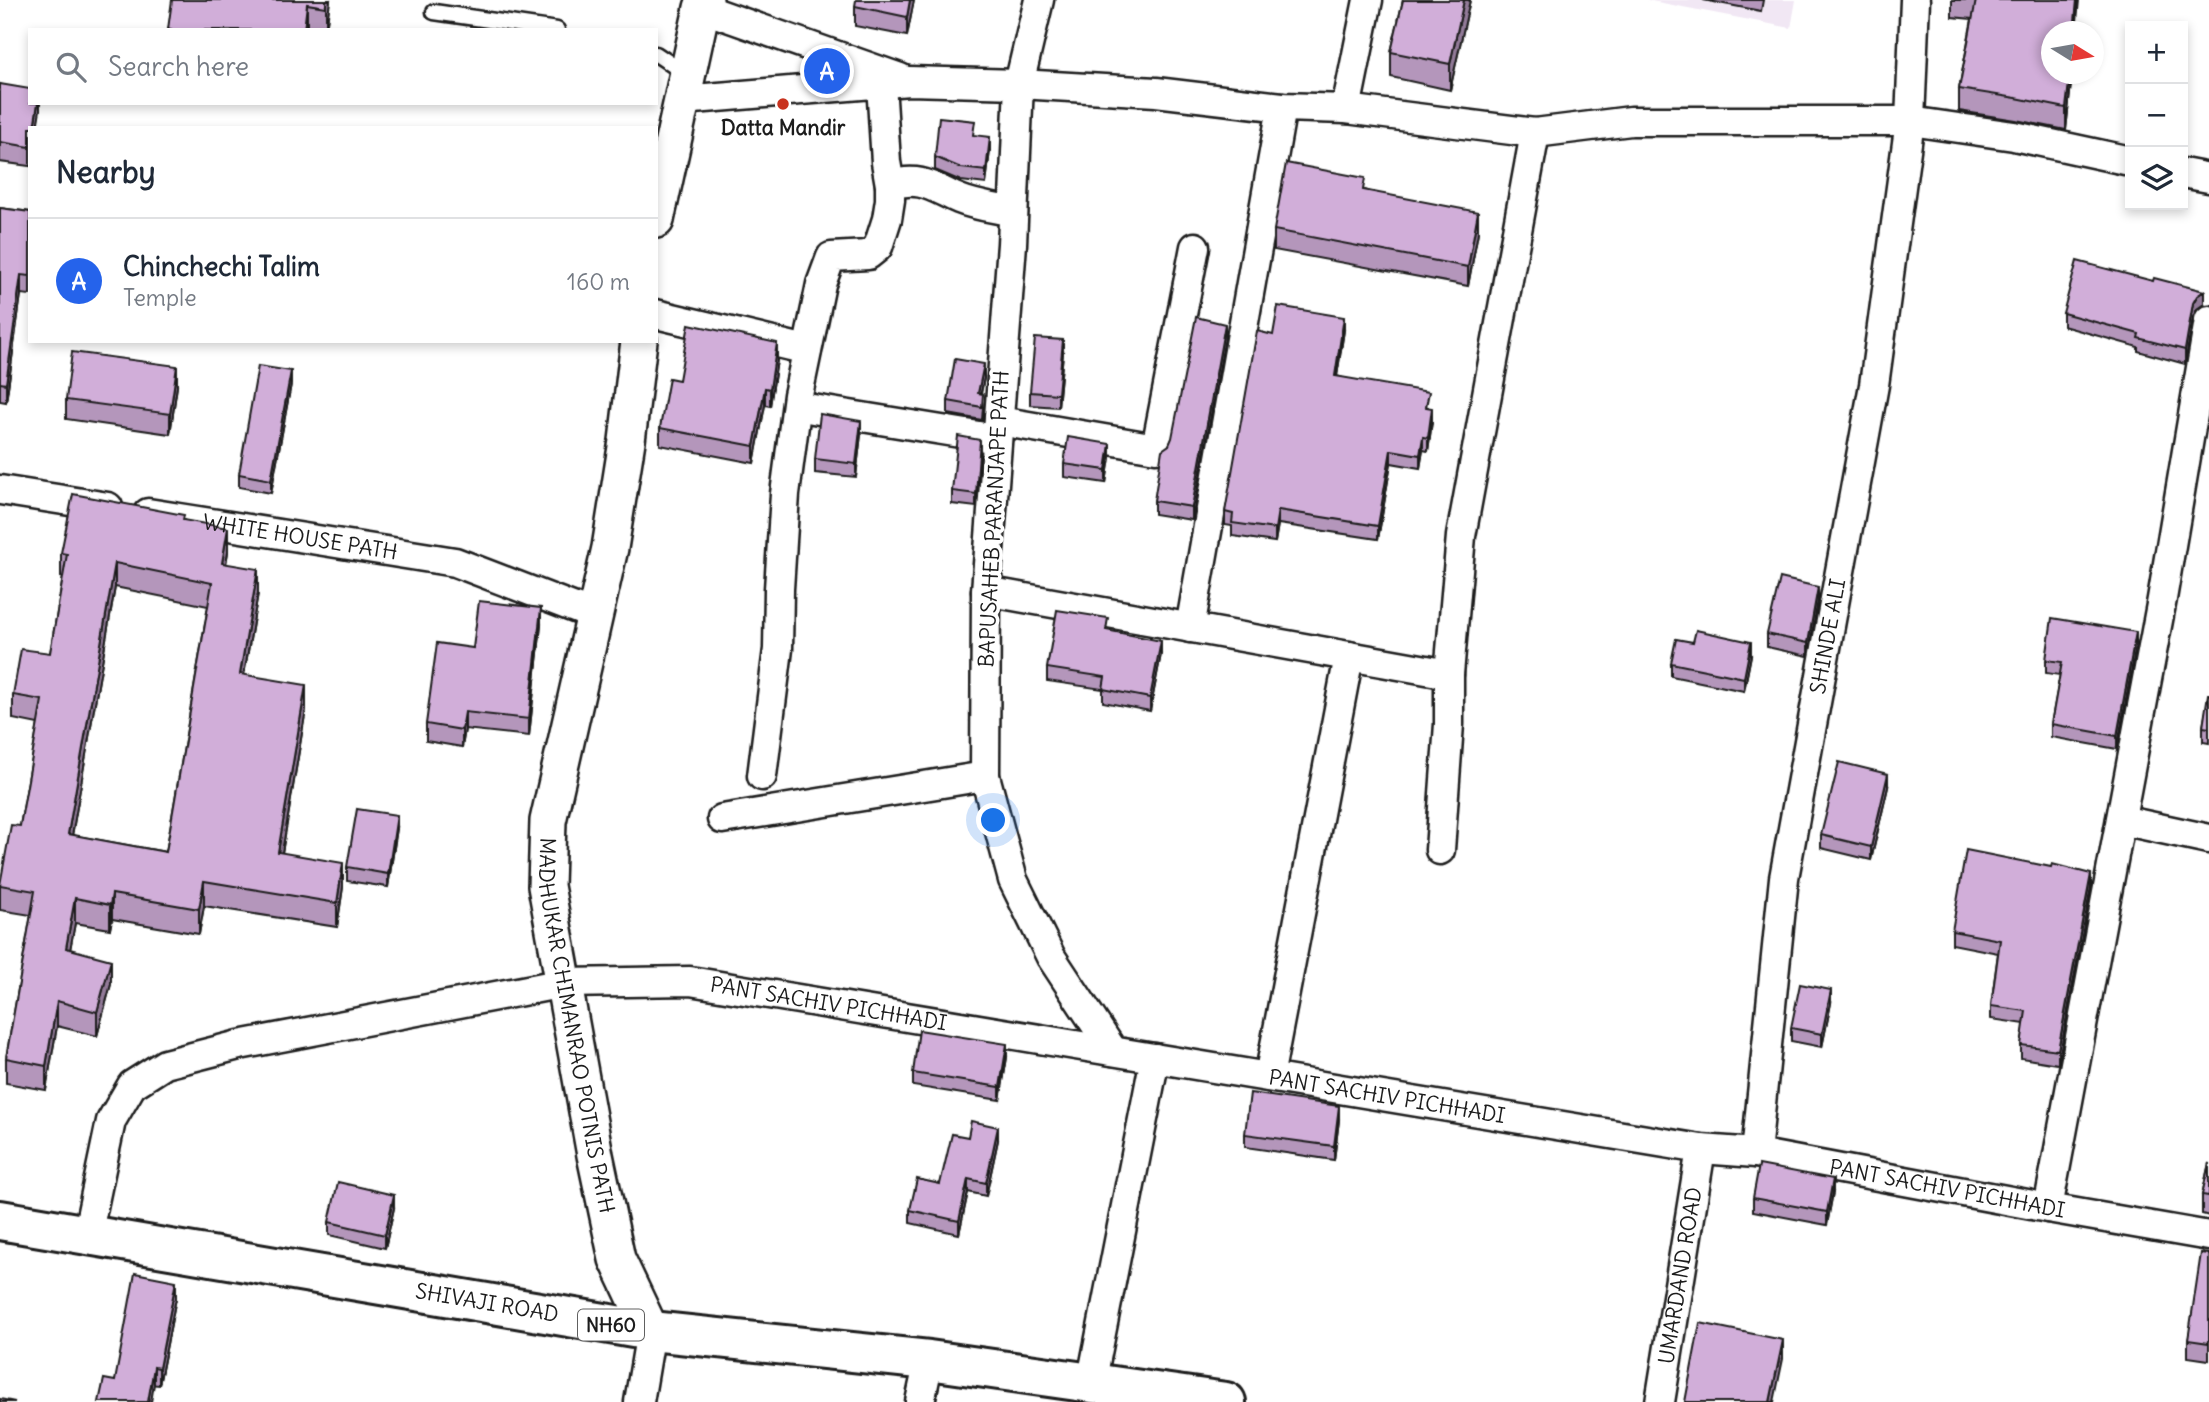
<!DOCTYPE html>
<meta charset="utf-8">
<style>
body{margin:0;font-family:Delius,sans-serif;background:#f6f6f7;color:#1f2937}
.controls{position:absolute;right:21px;top:21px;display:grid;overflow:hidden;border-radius:0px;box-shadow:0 4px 10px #0003}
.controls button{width:63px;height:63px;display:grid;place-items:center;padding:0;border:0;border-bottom:2px solid #e0e1e3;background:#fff;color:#1f2937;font:35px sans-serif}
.compass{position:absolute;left:2041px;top:21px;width:63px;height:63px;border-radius:50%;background:#fff;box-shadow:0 4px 10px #0003;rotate:101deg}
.you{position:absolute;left:994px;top:821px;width:24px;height:24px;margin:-18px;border:5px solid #fff;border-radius:50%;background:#1a73e8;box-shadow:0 0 0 10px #1a73e833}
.badge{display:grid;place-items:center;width:46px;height:46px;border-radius:50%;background:#2563eb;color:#fff;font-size:23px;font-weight:700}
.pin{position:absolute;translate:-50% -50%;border:4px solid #fff;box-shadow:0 2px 7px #0006}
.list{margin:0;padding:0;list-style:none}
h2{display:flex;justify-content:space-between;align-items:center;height:91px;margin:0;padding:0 28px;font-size:30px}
h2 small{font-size:23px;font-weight:400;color:#747a83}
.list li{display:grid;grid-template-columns:46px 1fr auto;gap:21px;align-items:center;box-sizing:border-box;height:126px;padding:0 28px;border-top:2px solid #e0e1e3}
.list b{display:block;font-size:26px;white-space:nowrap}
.list p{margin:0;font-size:23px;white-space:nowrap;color:#747a83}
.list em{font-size:23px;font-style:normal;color:#747a83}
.icon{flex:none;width:38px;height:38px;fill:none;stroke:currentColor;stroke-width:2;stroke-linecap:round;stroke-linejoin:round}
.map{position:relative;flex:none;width:2209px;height:1402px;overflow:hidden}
.search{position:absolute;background:#fff;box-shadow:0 4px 10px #0003;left:28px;top:28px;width:630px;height:77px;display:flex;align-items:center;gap:18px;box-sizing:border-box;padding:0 24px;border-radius:0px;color:#747a83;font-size:26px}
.panel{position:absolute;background:#fff;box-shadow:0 4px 10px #0003;left:28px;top:126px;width:630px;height:217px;border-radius:0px}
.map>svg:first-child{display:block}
.built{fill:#f1e7f4}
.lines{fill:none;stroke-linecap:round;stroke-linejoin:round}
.service-casing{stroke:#1c1c1c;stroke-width:19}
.minor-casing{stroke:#1c1c1c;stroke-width:33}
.tertiary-casing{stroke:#1c1c1c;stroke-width:40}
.trunk-casing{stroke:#1c1c1c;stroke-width:44}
.service{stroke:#fff;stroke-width:14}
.minor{stroke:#fff;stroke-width:28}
.tertiary{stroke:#fff;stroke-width:35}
.trunk{stroke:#fff;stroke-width:38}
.wall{fill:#b496bb;stroke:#1c1c1c;stroke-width:2;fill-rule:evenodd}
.shaded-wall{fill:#927a98;stroke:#1c1c1c;stroke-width:2}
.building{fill:#d1aed9;stroke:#1c1c1c;stroke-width:2;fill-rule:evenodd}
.poi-dot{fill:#c8321e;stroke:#fff;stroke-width:2.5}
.labels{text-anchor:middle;stroke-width:7;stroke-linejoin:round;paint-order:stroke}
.shield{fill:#fff;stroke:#606060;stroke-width:2}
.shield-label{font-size:19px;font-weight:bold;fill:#1c1c1c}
.poi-label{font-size:21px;font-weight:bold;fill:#1c1c1c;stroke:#fff}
.street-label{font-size:21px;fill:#1c1c1c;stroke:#fff}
</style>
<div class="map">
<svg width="2209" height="1402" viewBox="0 0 2209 1402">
<rect width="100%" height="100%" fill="#fff"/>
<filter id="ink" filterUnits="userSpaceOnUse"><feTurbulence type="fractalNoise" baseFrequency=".0143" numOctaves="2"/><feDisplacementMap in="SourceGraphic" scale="14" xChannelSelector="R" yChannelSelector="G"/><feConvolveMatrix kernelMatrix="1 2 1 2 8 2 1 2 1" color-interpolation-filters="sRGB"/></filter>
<g filter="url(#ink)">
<polygon class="built" points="1647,0 1796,0 1791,28"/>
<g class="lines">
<g class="service-casing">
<g id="service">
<polyline points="434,12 557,30"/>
<polyline points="656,54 686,74"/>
</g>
</g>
<g class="minor-casing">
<g id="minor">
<polyline points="1039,0 1019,84 1012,244 986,591 985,776 1013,880 1051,957 1113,1051"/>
<polyline points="702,8 900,78"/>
<polyline points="682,100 909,81 1019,84 1156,92 1282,107 1346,109 1535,133 1631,121 1910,121 2014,136 2130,161"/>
<polyline points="1346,109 1368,0"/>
<polyline points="2183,173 2209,178"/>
<path d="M 890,185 C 921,176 932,187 959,199 C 976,206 995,208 1013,212"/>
<polyline points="656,314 807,350"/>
<polyline points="813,409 997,439"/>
<polyline points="999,421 1156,448 1195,247"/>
<polyline points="0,490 108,507"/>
<path id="s1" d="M 148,513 L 455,562 L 593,615"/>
<polyline points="986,591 1449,674"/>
<polyline points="1190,628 1282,107"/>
<polyline points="762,776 778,649 779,589 785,494 798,395 821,284 831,257 868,255 878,247 887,219 890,200 890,185 886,162 881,84"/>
<polyline points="722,819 985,776"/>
<polyline points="2121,820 2209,839"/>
<polyline points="1440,850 1449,724 1449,674 1461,536 1535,133"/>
<polyline points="1269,1077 1349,656"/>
<path id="s2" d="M 1756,1153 L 1784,878 L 1874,385 L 1910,121 L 1915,0"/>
<polyline points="2048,1208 2162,599 2209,320"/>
<path id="s3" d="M 87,1236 L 111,1121 L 132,1085 L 165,1064 L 239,1045 L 564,983 L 690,981 L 1701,1149 L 1756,1153 L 2048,1208 L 2209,1236"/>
<polyline points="1091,1384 1155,1058"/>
<polyline points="639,1402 651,1331"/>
<polyline points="920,1402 929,1360"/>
<path id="s4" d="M 1660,1402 L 1701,1149"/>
</g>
</g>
<g class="tertiary-casing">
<g id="tertiary">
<polyline points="656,220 702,8 705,0"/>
<path id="s5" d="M 639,341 L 627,441 L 610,548 L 548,821 L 546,886 L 595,1155 L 617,1259 L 651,1331"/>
</g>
</g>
<g class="trunk-casing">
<g id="trunk">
<path id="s6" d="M 0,1220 L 651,1331 L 929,1360 L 1226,1402"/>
</g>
</g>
<use href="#service" class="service"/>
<use href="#minor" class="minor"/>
<use href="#tertiary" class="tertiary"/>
<use href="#trunk" class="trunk"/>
</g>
<g class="wall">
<polygon points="330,0 326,30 168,29"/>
<polygon points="914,0 907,36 855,26 855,6"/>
<polygon points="1403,0 1470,0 1450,90 1391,77 1391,52"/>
<polygon points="1703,0 1763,0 1761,11"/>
<polygon points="1952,0 2079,0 2052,74 2072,74 2066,130 2016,120 1959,111 1959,89 1972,19 1952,17"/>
<polygon points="0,84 40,103 37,128 30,128 30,166 0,162"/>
<polygon points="974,136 990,150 986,184 961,181 935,170 935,157"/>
<polygon points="1365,190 1478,232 1468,286 1274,250 1274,230"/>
<polygon points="0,208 30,212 30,295 21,294 6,402 0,401"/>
<polygon points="2153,281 2204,304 2197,309 2193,317 2185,364 2138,351 2138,347 2063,326 2063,313"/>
<polygon points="1344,330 1337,376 1428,407 1432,421 1428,451 1423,450 1420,468 1391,463 1378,539 1278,524 1275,542 1232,536 1232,526 1225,525 1225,512 1273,335"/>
<polygon points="1225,337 1192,520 1154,514 1154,501 1169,445"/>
<polygon points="1063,353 1058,407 1030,405 1030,392"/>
<polygon points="777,360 770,406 765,405 754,463 660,445 660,428 679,380"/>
<polygon points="984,378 981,394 983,407 982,420 948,414 948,401"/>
<polygon points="291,384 271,493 239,487 239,474"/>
<polygon points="177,386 170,434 66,419 66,400"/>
<polygon points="861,434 856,477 815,473 815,459"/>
<polygon points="980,453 976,507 952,504 952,491"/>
<polygon points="1110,457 1106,483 1064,477 1064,464"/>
<path d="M 184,520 L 228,552 L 226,564 L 258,593 L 244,675 L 306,709 L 282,853 L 343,887 L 337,927 L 204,906 L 199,934 L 112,919 L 110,929 L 75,923 L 70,949 L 111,984 L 97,1036 L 57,1026 L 46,1090 L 6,1083 L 6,1058 L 31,915 L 0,910 L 0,885 L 20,826 L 38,724 L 13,719 L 13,695 L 50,653 L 63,577 L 61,577 L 61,553 ZM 115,587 L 208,606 L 166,852 L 72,835 Z"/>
<polygon points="1818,600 1808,656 1767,647 1767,634"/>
<polygon points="541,625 529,736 465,729 462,747 426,741 426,724 473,648"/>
<polygon points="1108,631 1161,654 1150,711 1103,702 1103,689 1047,681 1047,668"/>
<polygon points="2136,645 2117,749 2051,737 2051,724 2060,675 2046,673 2046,660"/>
<polygon points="1751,655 1744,691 1671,676 1671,663"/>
<polygon points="2209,694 2209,743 2203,742 2203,727"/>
<polygon points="1888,787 1871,860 1821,848 1821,835"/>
<polygon points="397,828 388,887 347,881 347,867"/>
<polygon points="2091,887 2058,1064 2021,1058 2021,1045 2025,1024 1991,1019 1991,1006 1998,953 1952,944 1952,931"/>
<polygon points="1831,1003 1822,1047 1791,1041 1791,1028"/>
<polygon points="1007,1057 1000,1100 913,1086 913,1073"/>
<polygon points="1339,1120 1334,1160 1245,1147 1245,1134"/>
<polygon points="968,1137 998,1140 986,1196 968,1192 959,1234 910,1223 910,1210 940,1184"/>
<polygon points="2209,1163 2209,1216 2202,1214 2202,1195"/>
<polygon points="1833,1192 1827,1225 1753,1211 1753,1198"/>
<polygon points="394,1208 385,1248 329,1235 329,1222"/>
<polygon points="2209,1254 2209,1360 2188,1357 2188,1340"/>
<polygon points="176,1298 159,1385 115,1381"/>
</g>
<g class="shaded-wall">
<polygon points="326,0 330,0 326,30"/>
<polygon points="910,0 914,0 907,36 907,17"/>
<polygon points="1464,0 1470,0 1450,90 1450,64"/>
<polygon points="2077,0 2079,0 2076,32 2074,32"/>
<polygon points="307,4 307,30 304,30"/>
<polygon points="2070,74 2072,74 2066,130 2066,108"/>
<polygon points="38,103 40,103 40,110 37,128 34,128"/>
<polygon points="990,137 990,150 986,184 986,171"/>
<polygon points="1478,212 1478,232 1468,286 1468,267"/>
<polygon points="21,275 21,294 6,402 6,384"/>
<polygon points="2204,291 2204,304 2197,309 2193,317 2185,364 2185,350 2193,303 2197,296"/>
<polygon points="1344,317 1344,330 1335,389 1335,376"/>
<polygon points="1225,324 1225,337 1192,520 1192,507"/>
<polygon points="1063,340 1063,353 1058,407 1058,394"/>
<polygon points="777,343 777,360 770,406 770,389"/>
<polygon points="984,364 984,378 978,406 978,393"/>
<polygon points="177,366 177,386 170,434 170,414"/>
<polygon points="291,371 291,384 271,493 271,480"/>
<polygon points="765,388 765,405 754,463 754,446"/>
<polygon points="1432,408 1432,421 1428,451 1428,438"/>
<polygon points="861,421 861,434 856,477 856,464"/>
<polygon points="1423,437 1423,450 1420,468 1420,455"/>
<polygon points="980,440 980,453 976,507 976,494"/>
<polygon points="1110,444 1110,457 1106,483 1106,470"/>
<polygon points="1391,450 1391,463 1378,539 1378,526"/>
<polygon points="1278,510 1278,524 1275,542 1275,529"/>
<polygon points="228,528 228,552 222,587 222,563"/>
<polygon points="115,563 115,587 68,859 68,834"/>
<polygon points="258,569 258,593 240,698 240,674"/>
<polygon points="1818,587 1818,600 1808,656 1808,643"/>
<polygon points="541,608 541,625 529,736 529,719"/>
<polygon points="2136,632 2136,645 2117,749 2117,736"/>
<polygon points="1161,641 1161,654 1150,711 1150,698"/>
<polygon points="1751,642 1751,655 1744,691 1744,678"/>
<polygon points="306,685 306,709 278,876 278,852"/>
<polygon points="465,712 465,729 462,747 462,730"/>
<polygon points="1888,774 1888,787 1871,860 1871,847"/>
<polygon points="397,815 397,828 388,887 388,874"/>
<polygon points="343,863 343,887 337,927 337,903"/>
<polygon points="2091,874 2091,887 2058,1064 2058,1050"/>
<polygon points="204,881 204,906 199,934 199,909"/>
<polygon points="112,894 112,919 110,929 110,905"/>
<polygon points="75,898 75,923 66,972 66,948"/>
<polygon points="111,960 111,984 97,1036 97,1012"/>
<polygon points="1831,990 1831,1003 1822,1047 1822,1034"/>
<polygon points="57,1001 57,1026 46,1090 46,1066"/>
<polygon points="1007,1044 1007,1057 1000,1100 1000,1087"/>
<polygon points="1339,1106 1339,1120 1334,1160 1334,1146"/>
<polygon points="998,1127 998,1140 986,1196 986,1183"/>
<polygon points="968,1179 968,1192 959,1234 959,1221"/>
<polygon points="1833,1179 1833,1192 1827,1225 1827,1212"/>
<polygon points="394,1195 394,1208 385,1248 385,1235"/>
<polygon points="176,1281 176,1298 159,1385 159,1368"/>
<polygon points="1783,1340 1783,1359 1774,1402 1770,1402"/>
<polygon points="154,1367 154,1384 151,1402 148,1402"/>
</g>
<g class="building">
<polygon points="172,0 326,0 326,7 307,4 304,30 171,30 168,29"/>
<polygon points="856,0 910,0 907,17 855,6"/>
<polygon points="1403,0 1464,0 1450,64 1391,52"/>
<polygon points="1976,0 2077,0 2074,32 2052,32 2052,74 2070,74 2066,108 2016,98 1959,89"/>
<polygon points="0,84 30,89 30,103 38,103 34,128 30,128 30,147 0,142"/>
<polygon points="939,117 975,121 973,135 990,137 986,171 961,168 935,157"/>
<polygon points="1286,163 1365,178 1363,190 1478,212 1468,267 1274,230"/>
<polygon points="0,208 30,212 30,276 21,275 6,384 0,383"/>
<polygon points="2077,261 2153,281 2154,278 2204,291 2197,296 2193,303 2185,350 2138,338 2139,334 2063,313"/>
<polygon points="1278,306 1344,317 1335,376 1429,392 1426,407 1432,408 1428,438 1423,437 1420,455 1391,450 1378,526 1278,510 1275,529 1232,523 1233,514 1225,512 1257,331 1273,335"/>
<polygon points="1196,317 1225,324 1192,507 1154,501 1162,450 1169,445 1172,438"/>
<polygon points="689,324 777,343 770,389 765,388 754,446 660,428 669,378 679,380"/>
<polygon points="1035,338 1063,340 1058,394 1030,392"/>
<polygon points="72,352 177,366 170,414 66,400"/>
<polygon points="955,359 984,364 978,393 983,394 982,407 948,401"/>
<polygon points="258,366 291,371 271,480 239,474"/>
<polygon points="820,414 861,421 856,464 815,459"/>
<polygon points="958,436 980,440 976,494 952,491"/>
<polygon points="1068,437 1110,444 1106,470 1064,464"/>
<path d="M 73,494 L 184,515 L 183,520 L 228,528 L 222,563 L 258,569 L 240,674 L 306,685 L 278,852 L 343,863 L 337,903 L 204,881 L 199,909 L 112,894 L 110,905 L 75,898 L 66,948 L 111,960 L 97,1012 L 57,1001 L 46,1066 L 6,1058 L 35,891 L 0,885 L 11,825 L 20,826 L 42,700 L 13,695 L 21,649 L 50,653 L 67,554 L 61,553 ZM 115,563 L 212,583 L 166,852 L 68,834 Z"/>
<polygon points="1780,578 1818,587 1808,643 1767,634"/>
<polygon points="479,601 541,608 529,719 465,712 462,730 426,724 437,643 473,648"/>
<polygon points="1057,610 1108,618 1106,630 1161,641 1150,698 1103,689 1105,677 1047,668"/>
<polygon points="2052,618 2136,632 2117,736 2051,724 2062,662 2046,660"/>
<polygon points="1696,630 1751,642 1744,678 1671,663 1676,639 1693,642"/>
<polygon points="2208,694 2209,694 2209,728 2203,727"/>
<polygon points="1839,762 1888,774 1871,847 1821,835"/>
<polygon points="357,809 397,815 388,874 347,867"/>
<polygon points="1966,850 2051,867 2052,864 2091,874 2058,1050 2021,1045 2026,1011 1991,1006 2000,940 1952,931"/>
<polygon points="1800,984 1831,990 1822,1034 1791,1028"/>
<polygon points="919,1030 1007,1044 1000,1087 913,1073"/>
<polygon points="1250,1093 1339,1106 1334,1146 1245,1134"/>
<polygon points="971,1121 998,1127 986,1183 968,1179 959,1221 910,1210 917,1179 940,1184 952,1134 968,1137"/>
<polygon points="2209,1163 2209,1196 2202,1195"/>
<polygon points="1759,1165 1833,1179 1827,1212 1753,1198"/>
<polygon points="338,1182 394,1195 385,1235 329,1222"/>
<polygon points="2201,1253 2209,1254 2209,1343 2188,1340"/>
<polygon points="135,1273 176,1281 159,1368 154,1367 148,1402 99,1402 104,1379 115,1381"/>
<polygon points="1700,1323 1783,1340 1770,1402 1685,1402"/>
<polygon points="0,1399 15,1402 0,1402"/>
</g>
</g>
<circle class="poi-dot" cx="783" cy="104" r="7"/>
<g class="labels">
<rect class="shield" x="578" y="1309.5" width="66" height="31" rx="5"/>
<g class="shield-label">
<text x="611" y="1332">NH60</text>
</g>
<g class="poi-label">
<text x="783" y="135">Datta Mandir</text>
</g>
<g class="street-label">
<text transform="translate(994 519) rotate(-87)" y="7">BAPUSAHEB PARANJAPE PATH</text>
<text dy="7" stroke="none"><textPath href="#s1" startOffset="154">WHITE HOUSE PATH</textPath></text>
<text dy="7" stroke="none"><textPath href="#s2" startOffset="522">SHINDE ALI</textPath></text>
<text dy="7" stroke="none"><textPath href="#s3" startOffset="872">PANT SACHIV PICHHADI</textPath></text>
<text dy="7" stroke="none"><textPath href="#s5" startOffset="696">MADHUKAR CHIMANRAO POTNIS PATH</textPath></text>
<text dy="7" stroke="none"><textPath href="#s3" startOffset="1438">PANT SACHIV PICHHADI</textPath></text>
<text dy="7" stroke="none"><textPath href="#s3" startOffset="2006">PANT SACHIV PICHHADI</textPath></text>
<text dy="7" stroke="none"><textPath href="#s4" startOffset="128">UMARDAND ROAD</textPath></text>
<text dy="7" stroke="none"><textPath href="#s6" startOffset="494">SHIVAJI ROAD</textPath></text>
</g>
</g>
</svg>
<div class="controls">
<button>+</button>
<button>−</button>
<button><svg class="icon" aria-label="layers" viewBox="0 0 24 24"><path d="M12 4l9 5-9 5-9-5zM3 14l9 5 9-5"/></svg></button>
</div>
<svg class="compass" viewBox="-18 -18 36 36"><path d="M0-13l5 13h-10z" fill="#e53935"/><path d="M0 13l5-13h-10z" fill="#747a83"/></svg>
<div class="you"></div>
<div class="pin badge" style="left:827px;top:71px">A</div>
<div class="search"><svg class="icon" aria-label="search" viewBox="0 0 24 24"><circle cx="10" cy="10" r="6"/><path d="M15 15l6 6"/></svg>Search here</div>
<section class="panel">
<h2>Nearby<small></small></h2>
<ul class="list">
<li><span class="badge">A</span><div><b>Chinchechi Talim</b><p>Temple</p></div><em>160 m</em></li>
</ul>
</section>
</div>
